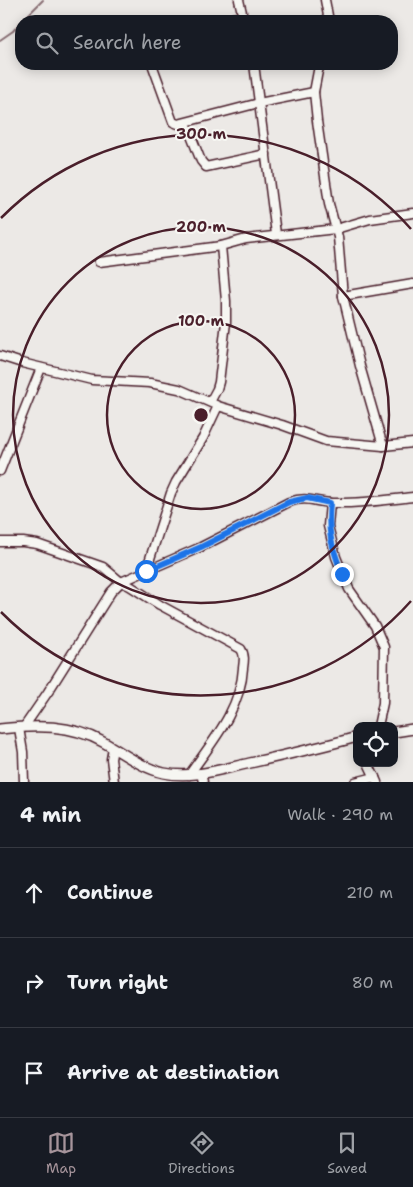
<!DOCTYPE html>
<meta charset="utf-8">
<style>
body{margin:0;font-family:"Shantell Sans",sans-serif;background:#20242c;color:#f1f3f6}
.controls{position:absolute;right:15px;bottom:15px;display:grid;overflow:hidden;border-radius:10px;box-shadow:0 2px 12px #0003}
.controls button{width:45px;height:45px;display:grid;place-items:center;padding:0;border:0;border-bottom:1px solid #363941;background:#171b24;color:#f1f3f6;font:25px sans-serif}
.stop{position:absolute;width:15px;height:15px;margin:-11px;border:4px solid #1a73e8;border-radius:50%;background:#fff}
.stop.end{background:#1a73e8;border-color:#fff;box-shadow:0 1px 5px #0008}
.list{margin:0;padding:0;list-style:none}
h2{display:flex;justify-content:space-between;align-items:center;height:65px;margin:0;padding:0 20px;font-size:21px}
h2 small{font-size:16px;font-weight:400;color:#9ea1a6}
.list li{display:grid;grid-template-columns:32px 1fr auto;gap:15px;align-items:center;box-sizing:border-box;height:90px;padding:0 20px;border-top:1px solid #363941}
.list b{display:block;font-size:19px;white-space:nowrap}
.list em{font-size:16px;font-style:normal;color:#9ea1a6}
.icon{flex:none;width:28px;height:28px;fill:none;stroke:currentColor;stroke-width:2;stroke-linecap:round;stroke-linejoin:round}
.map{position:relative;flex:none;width:413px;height:782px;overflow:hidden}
.search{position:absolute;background:#171b24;box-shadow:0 2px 12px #0003;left:15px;right:15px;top:15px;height:55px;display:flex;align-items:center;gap:12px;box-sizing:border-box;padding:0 18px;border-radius:20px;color:#9ea1a6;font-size:19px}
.sheet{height:335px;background:#171b24}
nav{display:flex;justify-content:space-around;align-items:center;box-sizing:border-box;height:70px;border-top:1px solid #363941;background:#171b24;font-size:14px;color:#9ea1a6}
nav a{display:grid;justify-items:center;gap:2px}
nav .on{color:#a6949b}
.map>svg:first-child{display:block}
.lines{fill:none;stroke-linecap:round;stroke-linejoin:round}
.stream{stroke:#886e73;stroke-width:2}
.minor-casing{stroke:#4a1f2b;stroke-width:11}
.tertiary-casing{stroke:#4a1f2b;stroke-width:12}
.minor{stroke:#f6f6f2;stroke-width:8}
.tertiary{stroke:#f6f6f2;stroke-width:9}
.route{stroke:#1a73e8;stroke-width:6}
.ring{fill:none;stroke:#4a1f2b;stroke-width:2.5}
.centre{fill:#4a1f2b;stroke:#f6f6f2;stroke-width:2.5}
.ring-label{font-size:15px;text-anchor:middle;font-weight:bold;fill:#4a1f2b;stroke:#f6f6f2;stroke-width:4;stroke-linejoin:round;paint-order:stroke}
</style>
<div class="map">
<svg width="413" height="782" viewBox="0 0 413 782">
<rect width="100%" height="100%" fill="#ece9e6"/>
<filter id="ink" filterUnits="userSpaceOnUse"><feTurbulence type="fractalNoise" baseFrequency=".02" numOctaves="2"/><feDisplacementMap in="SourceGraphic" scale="10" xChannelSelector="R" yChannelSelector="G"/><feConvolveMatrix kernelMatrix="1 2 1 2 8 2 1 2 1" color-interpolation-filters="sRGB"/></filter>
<g filter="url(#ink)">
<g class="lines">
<g class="stream">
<polyline points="22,21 43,0"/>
<polyline points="0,40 13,31 21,22"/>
</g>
<g class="minor-casing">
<g id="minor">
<polyline points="239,0 244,21"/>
<polyline points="325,0 329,21"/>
<polyline points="219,21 242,16"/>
<polyline points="152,64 173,122 178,124 259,103 314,92 317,121 329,204 338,237 343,296 360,366 383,446"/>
<polyline points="254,64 276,234"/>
<polyline points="314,92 318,71 321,64"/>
<polyline points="186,123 201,161 206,167 266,154"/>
<polyline points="99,262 221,246"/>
<polyline points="343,296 413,284"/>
<polyline points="0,356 22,363 92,380 150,383 179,389 218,406 282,425 326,441 383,446 413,443"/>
<polyline points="210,402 217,389 219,382 226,322 226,301 221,246 246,239 336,229 370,219 413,213"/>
<polyline points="0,471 41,368"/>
<polyline points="330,503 328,526 336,557 349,589 375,626 384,647 383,703 378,726"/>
<path d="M 0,542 L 23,542 L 37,544 L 103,567 L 121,582 L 130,586 L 160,605 L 241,649 C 245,655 244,661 243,668 C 241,709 212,742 189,775"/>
<path d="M 146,571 L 201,547 L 289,502 C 308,496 313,502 331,503 C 358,504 386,500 413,497"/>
<polyline points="24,727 48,692 111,592 121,582 146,571 171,493 176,482 203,438 218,406"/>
<polyline points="19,728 23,752 24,782"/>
<polyline points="113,748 111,759 114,782"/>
<polyline points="368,763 377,782"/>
<polyline points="201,773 203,782"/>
<polyline points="355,782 375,777"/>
</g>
</g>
<g class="tertiary-casing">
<g id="tertiary">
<path d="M 0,729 C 36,725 71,724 103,742 C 123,753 142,768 164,773 C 192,779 222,769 250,763 C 286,755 321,747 357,737"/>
<polyline points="394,732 413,729"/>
</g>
</g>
<use href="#minor" class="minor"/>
<use href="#tertiary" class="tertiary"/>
</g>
</g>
<g class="lines" filter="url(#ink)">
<path class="route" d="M 146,571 L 201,547 L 289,502 L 307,498 L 330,503 C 327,533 332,546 342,574"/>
</g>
<g class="ring">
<circle cx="201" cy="415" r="94"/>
<circle cx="201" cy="415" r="188"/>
<path d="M411 601A281 281 0 0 1 1 612M1 218A281 281 0 0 1 411 229"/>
</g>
<circle cx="201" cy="415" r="8" class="centre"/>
<g class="ring-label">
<text x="201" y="139">300 m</text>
<text x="201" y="232">200 m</text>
<text x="201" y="326">100 m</text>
</g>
</svg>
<div class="controls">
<button><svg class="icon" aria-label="locate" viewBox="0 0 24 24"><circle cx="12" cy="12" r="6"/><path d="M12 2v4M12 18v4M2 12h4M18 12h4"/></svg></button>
</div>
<div class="stop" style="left:146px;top:571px"></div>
<div class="stop end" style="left:342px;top:574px"></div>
<div class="search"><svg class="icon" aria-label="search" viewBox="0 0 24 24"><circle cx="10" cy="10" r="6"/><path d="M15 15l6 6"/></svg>Search here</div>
</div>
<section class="sheet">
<h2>4 min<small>Walk · 290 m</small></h2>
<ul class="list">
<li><svg class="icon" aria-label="ahead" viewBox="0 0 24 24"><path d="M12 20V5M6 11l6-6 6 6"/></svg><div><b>Continue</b></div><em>210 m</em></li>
<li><svg class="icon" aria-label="right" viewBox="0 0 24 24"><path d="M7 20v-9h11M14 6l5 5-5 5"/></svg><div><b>Turn right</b></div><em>80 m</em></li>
<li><svg class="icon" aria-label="arrive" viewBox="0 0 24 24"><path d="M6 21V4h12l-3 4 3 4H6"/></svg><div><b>Arrive at destination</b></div></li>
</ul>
</section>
<nav>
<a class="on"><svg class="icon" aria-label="map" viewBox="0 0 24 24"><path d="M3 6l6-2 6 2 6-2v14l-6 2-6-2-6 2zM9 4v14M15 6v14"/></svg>Map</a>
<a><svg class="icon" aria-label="directions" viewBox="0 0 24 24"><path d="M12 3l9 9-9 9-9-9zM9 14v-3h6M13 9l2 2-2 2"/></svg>Directions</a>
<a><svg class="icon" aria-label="saved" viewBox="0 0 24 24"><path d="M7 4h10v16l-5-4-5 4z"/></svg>Saved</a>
</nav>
